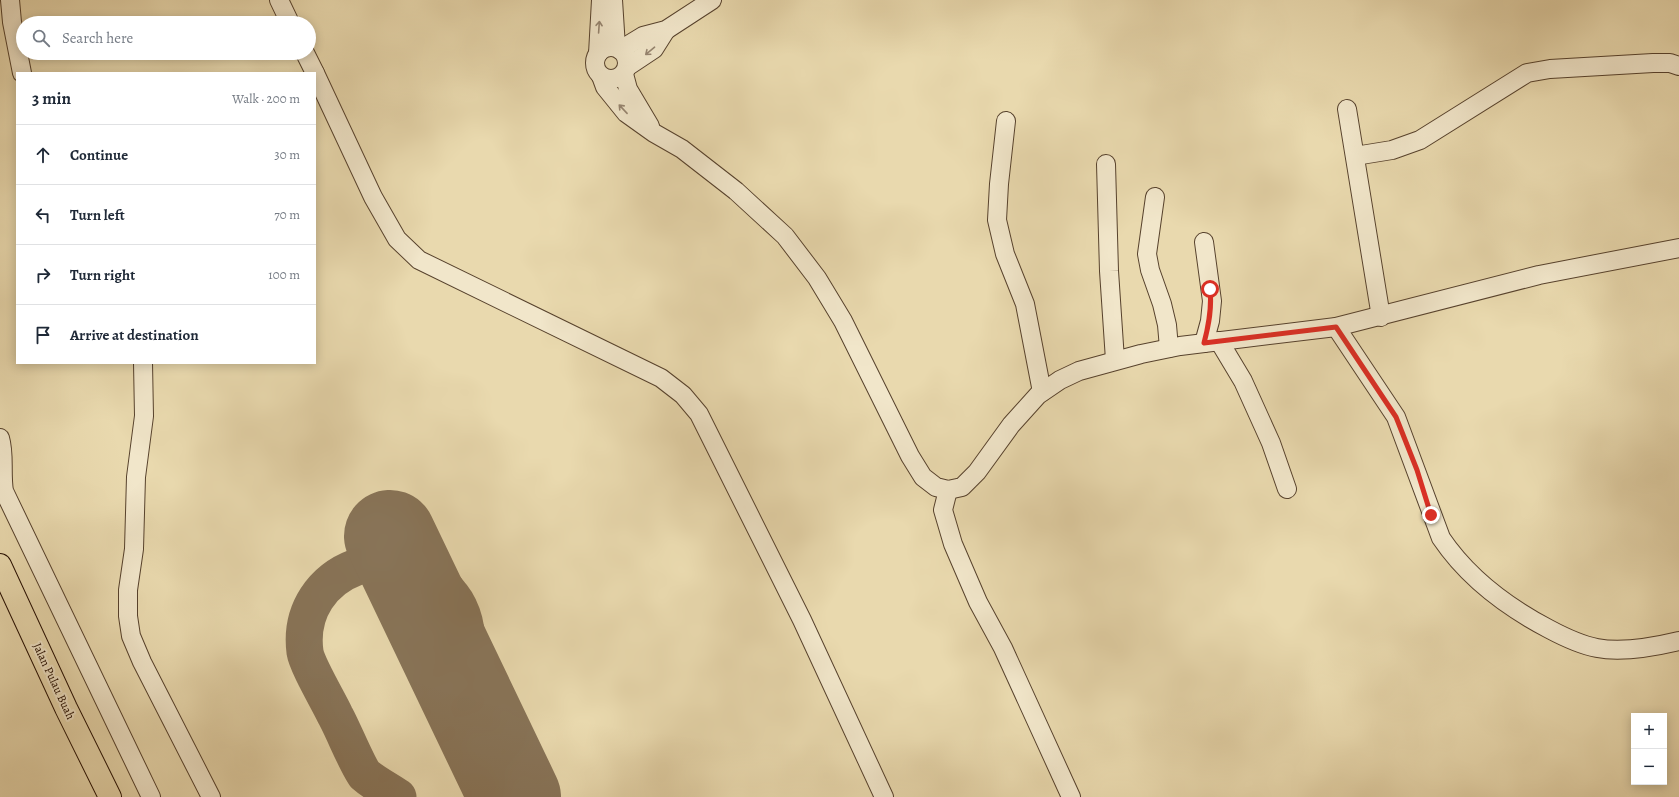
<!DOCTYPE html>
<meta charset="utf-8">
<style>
body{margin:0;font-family:Alegreya,serif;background:#f2f2f3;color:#1f2937}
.controls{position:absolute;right:12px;bottom:12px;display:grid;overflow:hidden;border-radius:0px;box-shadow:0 2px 10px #0003}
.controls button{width:36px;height:36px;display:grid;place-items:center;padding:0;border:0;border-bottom:1px solid #e0e1e3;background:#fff;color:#1f2937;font:20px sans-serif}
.stop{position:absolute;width:12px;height:12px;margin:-9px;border:3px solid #d93025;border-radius:50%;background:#fff}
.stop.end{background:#d93025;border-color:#fff;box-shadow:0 1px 4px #0008}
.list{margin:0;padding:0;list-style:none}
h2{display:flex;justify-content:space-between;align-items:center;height:52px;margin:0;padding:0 16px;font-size:17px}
h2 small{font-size:13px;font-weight:400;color:#747a83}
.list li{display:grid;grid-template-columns:26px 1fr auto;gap:12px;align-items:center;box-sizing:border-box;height:60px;padding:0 16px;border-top:1px solid #e0e1e3}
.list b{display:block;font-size:15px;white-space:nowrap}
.list em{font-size:13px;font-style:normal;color:#747a83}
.icon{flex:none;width:22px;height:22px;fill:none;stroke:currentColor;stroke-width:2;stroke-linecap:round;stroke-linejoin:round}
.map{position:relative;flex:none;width:1679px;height:797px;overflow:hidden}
.search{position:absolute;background:#fff;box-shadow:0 2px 10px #0003;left:16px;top:16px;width:300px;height:44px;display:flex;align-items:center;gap:10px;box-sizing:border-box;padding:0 14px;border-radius:22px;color:#747a83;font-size:15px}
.panel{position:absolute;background:#fff;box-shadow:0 2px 10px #0003;left:16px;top:72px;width:300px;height:292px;border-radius:0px}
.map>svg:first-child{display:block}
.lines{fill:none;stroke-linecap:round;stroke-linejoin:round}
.taxiway{stroke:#887458;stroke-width:37}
.runway{stroke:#887458;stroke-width:92}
.minor-casing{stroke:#57422d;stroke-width:20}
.major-casing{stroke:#260f02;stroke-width:24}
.minor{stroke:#f1e6ca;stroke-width:18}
.major{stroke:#e9d9ae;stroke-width:22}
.oneway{stroke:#968570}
.route{stroke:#d93025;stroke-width:5}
.labels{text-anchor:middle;stroke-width:4;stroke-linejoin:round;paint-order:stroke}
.street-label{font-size:12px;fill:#260f02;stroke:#f1e6ca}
</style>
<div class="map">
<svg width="1679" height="797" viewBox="0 0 1679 797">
<rect width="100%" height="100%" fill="#e9d9ae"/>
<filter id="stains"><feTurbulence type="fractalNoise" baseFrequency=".005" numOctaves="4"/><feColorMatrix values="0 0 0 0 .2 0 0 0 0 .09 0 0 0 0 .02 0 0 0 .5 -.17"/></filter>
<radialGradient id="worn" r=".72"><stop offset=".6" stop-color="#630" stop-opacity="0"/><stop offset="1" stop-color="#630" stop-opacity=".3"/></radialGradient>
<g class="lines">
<path class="taxiway" d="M 398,797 C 388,790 374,783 365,775 C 358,767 342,727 335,715 C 329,702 307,665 305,652 C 294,568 402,529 452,596 C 463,610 469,632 466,650 C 465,664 461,678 464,692 C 466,699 471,705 474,711"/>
<polyline class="runway" points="390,536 515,797"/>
<g class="minor-casing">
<g id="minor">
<polyline points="10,0 12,22 22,73"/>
<polyline points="279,0 290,23"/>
<polyline points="613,0 616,47"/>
<circle cx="611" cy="63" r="16"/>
<polyline points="620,50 643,36 666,30 712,0"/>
<polyline points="305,53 315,73"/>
<polyline points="598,54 601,0"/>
<polyline points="627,67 654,49 666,30"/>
<polyline points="315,73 373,197 397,239 419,260 661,378 683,395 699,414 802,620 884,797"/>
<polyline points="624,74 628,89 650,126"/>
<polyline points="601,76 605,87 626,113 654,133 682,149 736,191 785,236 817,278 843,321 910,456 923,477 936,487 948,490 962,487 977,472 1011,425 1038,395 1060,380 1079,371 1141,354 1180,346 1336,327 1539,275 1679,248"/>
<polyline points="1347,109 1381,317"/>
<polyline points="1006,121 999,184 997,220 1005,254 1025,304 1042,392"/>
<polyline points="1355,156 1392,150 1420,140 1527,73 1550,69 1653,63 1670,63 1679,66"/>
<polyline points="1106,164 1109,271 1115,360"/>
<polyline points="1155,197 1147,254 1150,270 1162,304 1167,325 1169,348"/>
<path d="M 1336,327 L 1396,417 L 1441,538 C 1468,578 1507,607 1549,629 C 1564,637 1581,645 1597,648 C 1623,653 1654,647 1679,641"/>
<polyline points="1219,341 1243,381 1271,443 1287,489"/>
<polyline points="1204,343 1210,321 1212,301 1204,242"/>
<polyline points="143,363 144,416 136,477 134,549 128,590 128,616 131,636 142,662 211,797"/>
<path d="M 0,438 C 5,455 1,473 4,491 L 151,797"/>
<polyline points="948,490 943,510 953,544 978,602 1003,648 1071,797"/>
</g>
</g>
<g class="major-casing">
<polyline id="major" points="0,565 66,708 110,797"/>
</g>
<use href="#minor" class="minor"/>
<use href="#major" class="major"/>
</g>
<defs><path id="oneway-shaft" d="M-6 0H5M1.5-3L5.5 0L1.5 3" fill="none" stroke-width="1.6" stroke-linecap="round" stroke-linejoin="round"/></defs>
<g class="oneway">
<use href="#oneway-shaft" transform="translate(599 27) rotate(-86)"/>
<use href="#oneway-shaft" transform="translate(650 51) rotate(140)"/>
<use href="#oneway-shaft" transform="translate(623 109) rotate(-133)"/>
</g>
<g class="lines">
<path class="route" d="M 1210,289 C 1212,308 1209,324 1204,343 L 1336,327 L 1396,417 L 1417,470 L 1431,515"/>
</g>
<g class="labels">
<g class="street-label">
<text transform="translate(54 681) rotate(65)" y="4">Jalan Pulau Buah</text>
</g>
</g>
<rect width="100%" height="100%" filter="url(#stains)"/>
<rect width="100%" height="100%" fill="url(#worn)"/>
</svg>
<div class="controls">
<button>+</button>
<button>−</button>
</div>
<div class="stop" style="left:1210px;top:289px"></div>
<div class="stop end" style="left:1431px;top:515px"></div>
<div class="search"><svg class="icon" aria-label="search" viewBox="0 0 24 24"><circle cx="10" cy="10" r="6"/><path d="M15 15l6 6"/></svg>Search here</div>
<section class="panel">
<h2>3 min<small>Walk · 200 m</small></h2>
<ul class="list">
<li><svg class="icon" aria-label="ahead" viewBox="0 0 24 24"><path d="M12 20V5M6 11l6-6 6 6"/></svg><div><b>Continue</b></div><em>30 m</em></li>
<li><svg class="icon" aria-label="left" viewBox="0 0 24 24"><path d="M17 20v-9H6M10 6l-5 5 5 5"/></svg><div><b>Turn left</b></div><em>70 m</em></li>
<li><svg class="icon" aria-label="right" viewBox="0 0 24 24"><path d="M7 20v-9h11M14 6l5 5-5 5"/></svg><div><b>Turn right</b></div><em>100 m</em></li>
<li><svg class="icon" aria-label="arrive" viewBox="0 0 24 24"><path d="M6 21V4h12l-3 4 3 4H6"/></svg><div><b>Arrive at destination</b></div></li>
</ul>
</section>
</div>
